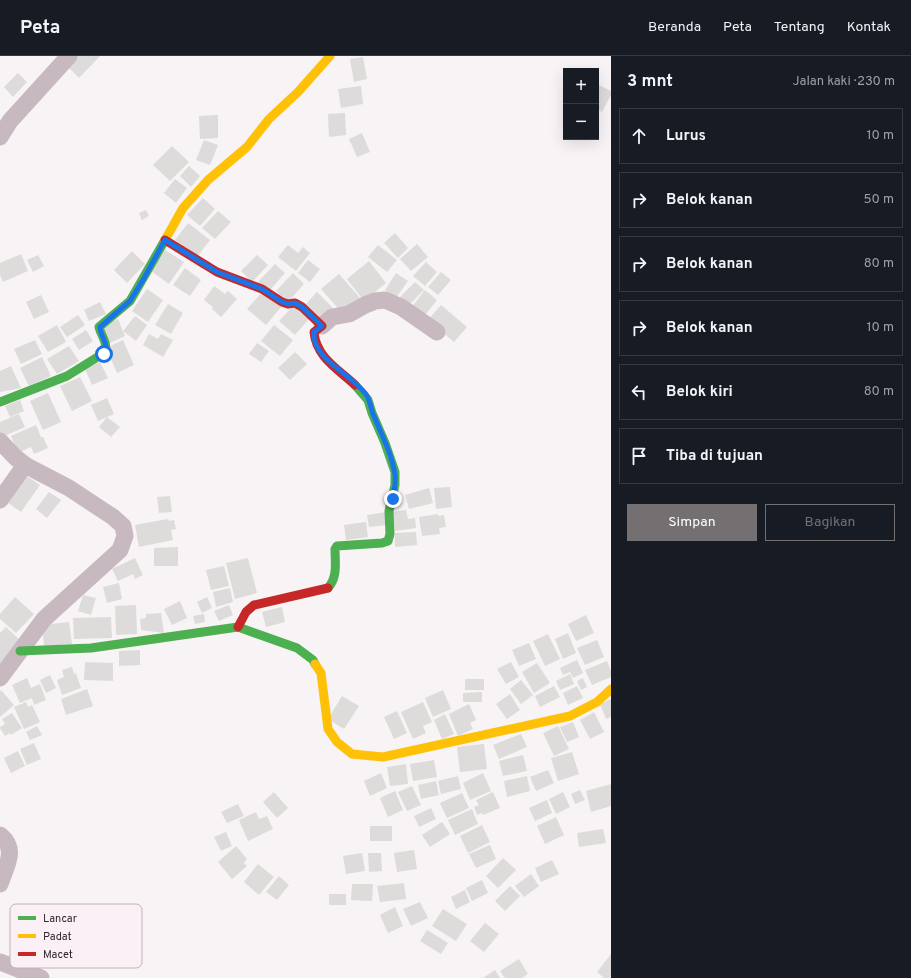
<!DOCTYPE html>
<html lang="id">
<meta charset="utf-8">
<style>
body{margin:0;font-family:Overpass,sans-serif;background:#20242c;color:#f1f3f6}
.controls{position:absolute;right:12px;top:12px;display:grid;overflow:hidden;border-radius:0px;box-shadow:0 4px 16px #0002}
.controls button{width:36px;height:36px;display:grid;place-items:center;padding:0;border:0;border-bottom:1px solid #363941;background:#171b24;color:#f1f3f6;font:20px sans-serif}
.stop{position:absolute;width:12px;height:12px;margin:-9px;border:3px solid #1a73e8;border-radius:50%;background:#fff}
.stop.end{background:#1a73e8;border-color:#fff;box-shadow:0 1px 4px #0008}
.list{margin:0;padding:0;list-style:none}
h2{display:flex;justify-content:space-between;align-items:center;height:52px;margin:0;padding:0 16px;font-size:17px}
h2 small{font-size:13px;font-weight:400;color:#9ea1a6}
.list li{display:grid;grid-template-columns:26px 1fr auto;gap:12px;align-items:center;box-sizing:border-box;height:56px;margin:0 8px 8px;padding:0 8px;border:1px solid #363941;border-radius:0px}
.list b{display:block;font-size:15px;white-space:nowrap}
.list em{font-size:13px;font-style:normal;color:#9ea1a6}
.actions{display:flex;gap:8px;padding:12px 16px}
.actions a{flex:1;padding:9px 0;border:1px solid #747072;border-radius:0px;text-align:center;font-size:14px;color:#747072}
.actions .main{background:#747072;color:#fff}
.icon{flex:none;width:22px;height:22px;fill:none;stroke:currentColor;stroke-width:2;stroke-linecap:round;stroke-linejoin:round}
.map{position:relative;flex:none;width:611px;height:922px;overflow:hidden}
header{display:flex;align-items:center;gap:24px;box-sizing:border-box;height:56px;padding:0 20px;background:#171b24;border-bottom:1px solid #363941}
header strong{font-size:19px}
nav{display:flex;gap:22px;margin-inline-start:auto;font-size:14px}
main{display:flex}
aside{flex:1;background:#171b24}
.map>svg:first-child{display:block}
.building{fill:#dddcdb}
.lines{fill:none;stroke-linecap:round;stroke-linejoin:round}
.street{stroke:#c7b9bf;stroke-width:17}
.fast{stroke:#4caf50;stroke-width:9}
.slow{stroke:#ffc107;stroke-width:9}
.jam{stroke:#c62828;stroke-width:9}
.route{stroke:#1a73e8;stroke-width:5}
.key{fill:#fbf0f5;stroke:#bdb4b8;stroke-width:1}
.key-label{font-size:11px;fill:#2d292b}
</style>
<header>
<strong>Peta</strong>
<nav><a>Beranda</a><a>Peta</a><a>Tentang</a><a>Kontak</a></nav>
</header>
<main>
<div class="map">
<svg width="611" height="922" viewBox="0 0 611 922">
<rect width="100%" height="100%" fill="#f8f3f5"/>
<g class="building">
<polygon points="71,0 100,0 79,22 64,7"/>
<polygon points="363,1 367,23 354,26 350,3"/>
<polygon points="18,17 27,26 13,41 4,31"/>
<polygon points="597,28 611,35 611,39 602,56 596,53"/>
<polygon points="361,30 363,48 341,52 338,33"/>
<polygon points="345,57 346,79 329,81 328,58"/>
<polygon points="218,59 218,82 200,83 199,60"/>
<polygon points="362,77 370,96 357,101 349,83"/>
<polygon points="204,84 218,89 210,109 196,104"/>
<polygon points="172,90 189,106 170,125 153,109"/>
<polygon points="189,110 200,120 191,131 180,120"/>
<polygon points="175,123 187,132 176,147 164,137"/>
<polygon points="203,142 215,153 200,170 187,159"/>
<polygon points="146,154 149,160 142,164 139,157"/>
<polygon points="218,155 231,166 215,183 202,172"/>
<polygon points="188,167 210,184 197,201 175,184"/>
<polygon points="395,177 408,192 398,202 384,187"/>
<polygon points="417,188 428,201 411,215 400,203"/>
<polygon points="288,189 298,197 303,191 310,197 296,215 278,201"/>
<polygon points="378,189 397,204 387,216 368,201"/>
<polygon points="165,194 184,206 169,228 151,215"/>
<polygon points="132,195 145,208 127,227 114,214"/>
<polygon points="21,198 28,215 3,226 0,219 0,207"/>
<polygon points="38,199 44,210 33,216 27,204"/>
<polygon points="257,199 268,209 252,226 241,215"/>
<polygon points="308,204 320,213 310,226 298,217"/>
<polygon points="369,205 386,227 364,245 347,223"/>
<polygon points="426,206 437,216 425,230 413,220"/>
<polygon points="275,208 285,217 269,235 258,226"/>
<polygon points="185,212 201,224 190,240 173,229"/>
<polygon points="441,216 451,224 438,239 428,231"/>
<polygon points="293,217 304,228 288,246 276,235"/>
<polygon points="396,217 408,225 396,242 385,234"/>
<polygon points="339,218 361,243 343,258 321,233"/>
<polygon points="415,226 424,234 406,252 397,244"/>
<polygon points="214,230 225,238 228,235 237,243 221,261 212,253 213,251 204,244"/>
<polygon points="147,233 163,244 148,266 132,255"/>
<polygon points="425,234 437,244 421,264 409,255"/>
<polygon points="263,235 281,251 266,269 247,253"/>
<polygon points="317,236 333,252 319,265 304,250"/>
<polygon points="41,239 49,256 34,263 26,246"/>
<polygon points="100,246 106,258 89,265 84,254"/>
<polygon points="168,248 183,257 171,278 155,269"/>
<polygon points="441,249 467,271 454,286 428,264"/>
<polygon points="293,250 309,263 295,279 279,265"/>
<polygon points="78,259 85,269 67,281 60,271"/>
<polygon points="135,260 147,269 136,285 123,275"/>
<polygon points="118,263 125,280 108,288 100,271"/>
<polygon points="57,269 66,286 48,296 38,280"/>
<polygon points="274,269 293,284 280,300 261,285"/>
<polygon points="86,274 93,285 79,294 72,283"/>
<polygon points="149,278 158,283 161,278 173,284 163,301 143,289"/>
<polygon points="35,284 42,298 21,308 14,293"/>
<polygon points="123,284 134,309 117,317 106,292"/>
<polygon points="257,287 269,295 261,306 249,298"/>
<polygon points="69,290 79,305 57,318 47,303"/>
<polygon points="295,296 307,308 290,324 278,312"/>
<polygon points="42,301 51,320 29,330 20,312"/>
<polygon points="100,306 108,322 92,329 85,313"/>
<polygon points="11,310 21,332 0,336 0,315"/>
<polygon points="80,321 92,345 72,355 60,330"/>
<polygon points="48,337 61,366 43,374 30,345"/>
<polygon points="107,342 114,358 98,365 91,349"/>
<polygon points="20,344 24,355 10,361 5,350"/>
<polygon points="19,358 25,371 2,381 0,377 0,366"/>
<polygon points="107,361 120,371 111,381 99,371"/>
<polygon points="36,369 41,381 43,381 48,392 34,398 31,391 18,397 11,380"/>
<polygon points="22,417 40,429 21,456 4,444"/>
<polygon points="450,431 452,451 436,453 434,432"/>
<polygon points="429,432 433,447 409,453 405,439"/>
<polygon points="49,436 61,444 47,462 36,453"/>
<polygon points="170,440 172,456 159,457 157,441"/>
<polygon points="406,454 408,463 415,462 416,472 395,475 393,456"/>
<polygon points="386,456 388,469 369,471 367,459"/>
<polygon points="438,458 438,460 444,459 446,471 439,472 440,478 422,480 419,461"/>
<polygon points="168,463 169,465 174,464 176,473 171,474 173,484 139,491 135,469"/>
<polygon points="366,466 368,481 346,484 344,469"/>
<polygon points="416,476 417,489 395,491 395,477"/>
<polygon points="178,491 178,510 154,510 154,492"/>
<polygon points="135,502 143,519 135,523 133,518 118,525 112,513"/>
<polygon points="248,502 257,537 235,543 226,507"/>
<polygon points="224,510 229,530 211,534 206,514"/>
<polygon points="119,527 122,543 107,547 103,531"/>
<polygon points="230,532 233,546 216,551 213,536"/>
<polygon points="83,539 96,542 91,559 78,555"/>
<polygon points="15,541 34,558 16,577 0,563 0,558"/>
<polygon points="207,541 212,552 202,557 197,546"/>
<polygon points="180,545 187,562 172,569 164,553"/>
<polygon points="136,549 137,578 116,579 115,550"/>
<polygon points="229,549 233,559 219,565 214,555"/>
<polygon points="282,551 285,566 266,571 262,556"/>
<polygon points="161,557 164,577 141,574 140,563 146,562 146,558"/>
<polygon points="204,558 205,566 195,568 193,560"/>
<polygon points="586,559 594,577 576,585 568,568"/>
<polygon points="111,561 112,582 74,583 73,562"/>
<polygon points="69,566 72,588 44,590 42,569"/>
<polygon points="6,571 21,585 0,608 0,577"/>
<polygon points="568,577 576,597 563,603 555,583"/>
<polygon points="548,578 560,603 545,610 533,585"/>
<polygon points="597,584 604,601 585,609 577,592"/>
<polygon points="529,587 536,603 519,610 512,594"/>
<polygon points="140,594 140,609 119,610 119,595"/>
<polygon points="577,604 583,617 573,622 570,616 563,619 560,612"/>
<polygon points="607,605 611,615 611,621 592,629 585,614"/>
<polygon points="85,606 113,607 113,625 84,624"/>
<polygon points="511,606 519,621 506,628 497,613"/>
<polygon points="537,607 550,627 534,637 522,616"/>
<polygon points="72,611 74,618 76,617 81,632 62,639 57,624 64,621 62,614"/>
<polygon points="570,618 574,628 560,634 556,625"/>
<polygon points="50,619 56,632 46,637 40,624"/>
<polygon points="27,622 31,632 40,628 46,644 34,649 32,642 20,647 12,629"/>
<polygon points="583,622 587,631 581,634 577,625"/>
<rect x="465" y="623" width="19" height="11"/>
<polygon points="521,624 533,639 521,648 510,633"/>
<polygon points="554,630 560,641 540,651 535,640"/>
<polygon points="577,630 583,642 568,649 563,637"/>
<polygon points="87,633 93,650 66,659 61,643"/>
<polygon points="1,634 14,649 0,661 0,636"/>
<polygon points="443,634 451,653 433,661 425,642"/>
<polygon points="482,636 482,646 463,646 463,637"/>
<polygon points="510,638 520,654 507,663 496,648"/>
<polygon points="342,640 359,650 344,673 328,663"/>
<polygon points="611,643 611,661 606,663 600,648"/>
<polygon points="26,646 28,651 32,649 40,666 24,673 14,651"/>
<polygon points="423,646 432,666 423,670 426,677 413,683 401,656"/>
<polygon points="469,648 476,664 470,667 473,673 458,680 449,658"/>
<polygon points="397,655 407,677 394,683 384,661"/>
<polygon points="594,656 604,676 590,683 580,664"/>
<polygon points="12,657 22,672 11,679 10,677 5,680 0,672 0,671 5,668 2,663"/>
<polygon points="445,658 454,678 442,683 434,664"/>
<polygon points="573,666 579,681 567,686 560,671"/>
<polygon points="37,670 42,679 30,684 26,676"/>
<polygon points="558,670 569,693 554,700 543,677"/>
<polygon points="521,678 527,691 499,703 493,689"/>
<polygon points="34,687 41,703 27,709 20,693"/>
<polygon points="484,688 487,713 460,716 457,691"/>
<polygon points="18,695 25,710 11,717 4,702"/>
<polygon points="572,696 579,718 558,725 551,702"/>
<polygon points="523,699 527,715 503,720 499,705"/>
<polygon points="434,704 437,721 413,725 410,708"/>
<polygon points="406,708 408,728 390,730 387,711"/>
<polygon points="548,714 554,727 536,735 530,721"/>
<polygon points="381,717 387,732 370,740 364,725"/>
<polygon points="483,717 491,735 470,744 463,727"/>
<polygon points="458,720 461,733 441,738 438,725"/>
<polygon points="527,720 530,735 507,741 504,725"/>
<polygon points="436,725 439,739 421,743 418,729"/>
<polygon points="611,728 611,750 591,756 586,735"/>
<polygon points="412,730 421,749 407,755 398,736"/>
<polygon points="580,734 585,744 575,748 571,738"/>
<polygon points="395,735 403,754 388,761 380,742"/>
<polygon points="274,736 288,752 277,762 263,746"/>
<polygon points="493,736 500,752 483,759 482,757 477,759 474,751 479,749 476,744"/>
<polygon points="563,736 570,751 556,758 549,743"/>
<polygon points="462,737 469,752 447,762 440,747"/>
<polygon points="547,744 552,757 535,765 529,752"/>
<polygon points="238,748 244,760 227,767 221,756"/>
<polygon points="431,752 436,763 419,771 414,760"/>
<polygon points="472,753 478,768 455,779 448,764"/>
<polygon points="256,756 259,763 267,760 273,773 248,785 239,764"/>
<polygon points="556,761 564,779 545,788 537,770"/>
<polygon points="442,766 450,778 430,791 422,779"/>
<polygon points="482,769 490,786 468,797 460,780"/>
<rect x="370" y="770" width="22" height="15"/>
<polygon points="603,773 606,787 579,791 577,777"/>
<polygon points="226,776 232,790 221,795 214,781"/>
<polygon points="490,789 496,803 476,812 469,798"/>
<polygon points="236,790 247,803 244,807 247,810 232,823 218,806"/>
<polygon points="414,794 417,813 397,816 394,797"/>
<polygon points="362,797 365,815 346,818 343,800"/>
<polygon points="368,797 381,797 382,815 369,816"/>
<polygon points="503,802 516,814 498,832 486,820"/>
<polygon points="552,804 559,818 541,826 535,812"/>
<polygon points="258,808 274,821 259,839 244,826"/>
<polygon points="531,818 539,830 524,841 515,830"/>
<polygon points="279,820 289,829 277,844 266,836"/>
<polygon points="482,824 488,837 472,845 466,832"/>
<polygon points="404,827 406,843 380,846 377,830"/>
<polygon points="352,828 373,828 372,845 351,844"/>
<polygon points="510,830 520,840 505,855 495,845"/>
<polygon points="465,834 470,846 456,853 451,841"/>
<rect x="329" y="838" width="17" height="11"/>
<polygon points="420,846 428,862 411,870 403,853"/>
<polygon points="395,851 403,870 388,877 380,859"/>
<polygon points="443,853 467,868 456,885 432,870"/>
<polygon points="485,867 499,878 484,896 470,885"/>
<polygon points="427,874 448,887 441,898 420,885"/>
<polygon points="611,898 611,920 610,922 604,922 597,916"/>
<polygon points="519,903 528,918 522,922 505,922 500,915"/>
<polygon points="495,914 500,922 483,922"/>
</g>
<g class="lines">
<g class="street">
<polyline points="0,81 10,65 69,0"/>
<polyline points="322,270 332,261 349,258 365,249 375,245 385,244 401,251 437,276"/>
<polyline points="0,385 15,401 25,409 69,432 113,461 123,470 125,480 120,494 44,563 0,622"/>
<polyline points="0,444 25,409"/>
<path d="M 0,779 C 18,793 6,810 0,828"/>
<polyline points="0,906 41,922"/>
</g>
<g class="fast">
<path d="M 0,346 L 67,320 L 104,297 C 109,288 101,280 99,271 L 130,245 L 165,184"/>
<path d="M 328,532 C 338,521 335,506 335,493 L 337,490 L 382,487 L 388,485 L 390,478 L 389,455 L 395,429 L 395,416 L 385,387 L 372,357 L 368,344 L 355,329"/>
<polyline points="20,595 91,592 238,571 297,592 313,604 315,608"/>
</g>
<g class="slow">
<polyline points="165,184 183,152 208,124 247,91 269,63 298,36 330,0"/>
<polyline points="315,608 321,617 328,673 337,686 352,698 383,701 570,660 597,646 611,633"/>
</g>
<g class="jam">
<path d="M 165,184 L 217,216 L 262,233 L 282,246 L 288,248 L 295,247 L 302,251 L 322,270 L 314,276 C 316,301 338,313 355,329"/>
<polyline points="238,571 246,556 254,549 328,532"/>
</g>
</g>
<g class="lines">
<path class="route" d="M 104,298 C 110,289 100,280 100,271 L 130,245 L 143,224 L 165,184 L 217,216 L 262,233 L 282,246 L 288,248 L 295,247 L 302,251 L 322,270 L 314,276 C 311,303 355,320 367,340 C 370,345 371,352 373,358 C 381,377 392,398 395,419 C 396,426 394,436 393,443"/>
</g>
<rect x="10" y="848" width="132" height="64" rx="6" class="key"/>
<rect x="18" y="860" width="18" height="4" fill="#4caf50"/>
<rect x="18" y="878" width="18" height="4" fill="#ffc107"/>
<rect x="18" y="896" width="18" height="4" fill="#c62828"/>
<g class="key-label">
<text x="43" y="866">Lancar</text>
<text x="43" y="884">Padat</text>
<text x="43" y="902">Macet</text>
</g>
</svg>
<div class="controls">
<button>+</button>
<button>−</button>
</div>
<div class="stop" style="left:104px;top:298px"></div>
<div class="stop end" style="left:393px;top:443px"></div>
</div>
<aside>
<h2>3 mnt<small>Jalan kaki · 230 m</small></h2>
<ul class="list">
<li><svg class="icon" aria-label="ahead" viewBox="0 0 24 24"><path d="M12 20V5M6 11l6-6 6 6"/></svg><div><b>Lurus</b></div><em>10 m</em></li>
<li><svg class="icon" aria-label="right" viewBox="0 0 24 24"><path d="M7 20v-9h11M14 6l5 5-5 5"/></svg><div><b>Belok kanan</b></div><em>50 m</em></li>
<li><svg class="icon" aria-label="right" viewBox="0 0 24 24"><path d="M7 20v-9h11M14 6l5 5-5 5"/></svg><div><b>Belok kanan</b></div><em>80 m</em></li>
<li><svg class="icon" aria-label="right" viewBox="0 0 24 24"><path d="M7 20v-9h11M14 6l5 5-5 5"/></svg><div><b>Belok kanan</b></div><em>10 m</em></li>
<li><svg class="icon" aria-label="left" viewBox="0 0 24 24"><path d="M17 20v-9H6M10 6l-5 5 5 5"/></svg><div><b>Belok kiri</b></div><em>80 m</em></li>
<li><svg class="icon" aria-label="arrive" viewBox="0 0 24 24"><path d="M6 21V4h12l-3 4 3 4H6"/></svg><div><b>Tiba di tujuan</b></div></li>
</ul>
<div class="actions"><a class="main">Simpan</a><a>Bagikan</a></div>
</aside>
</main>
